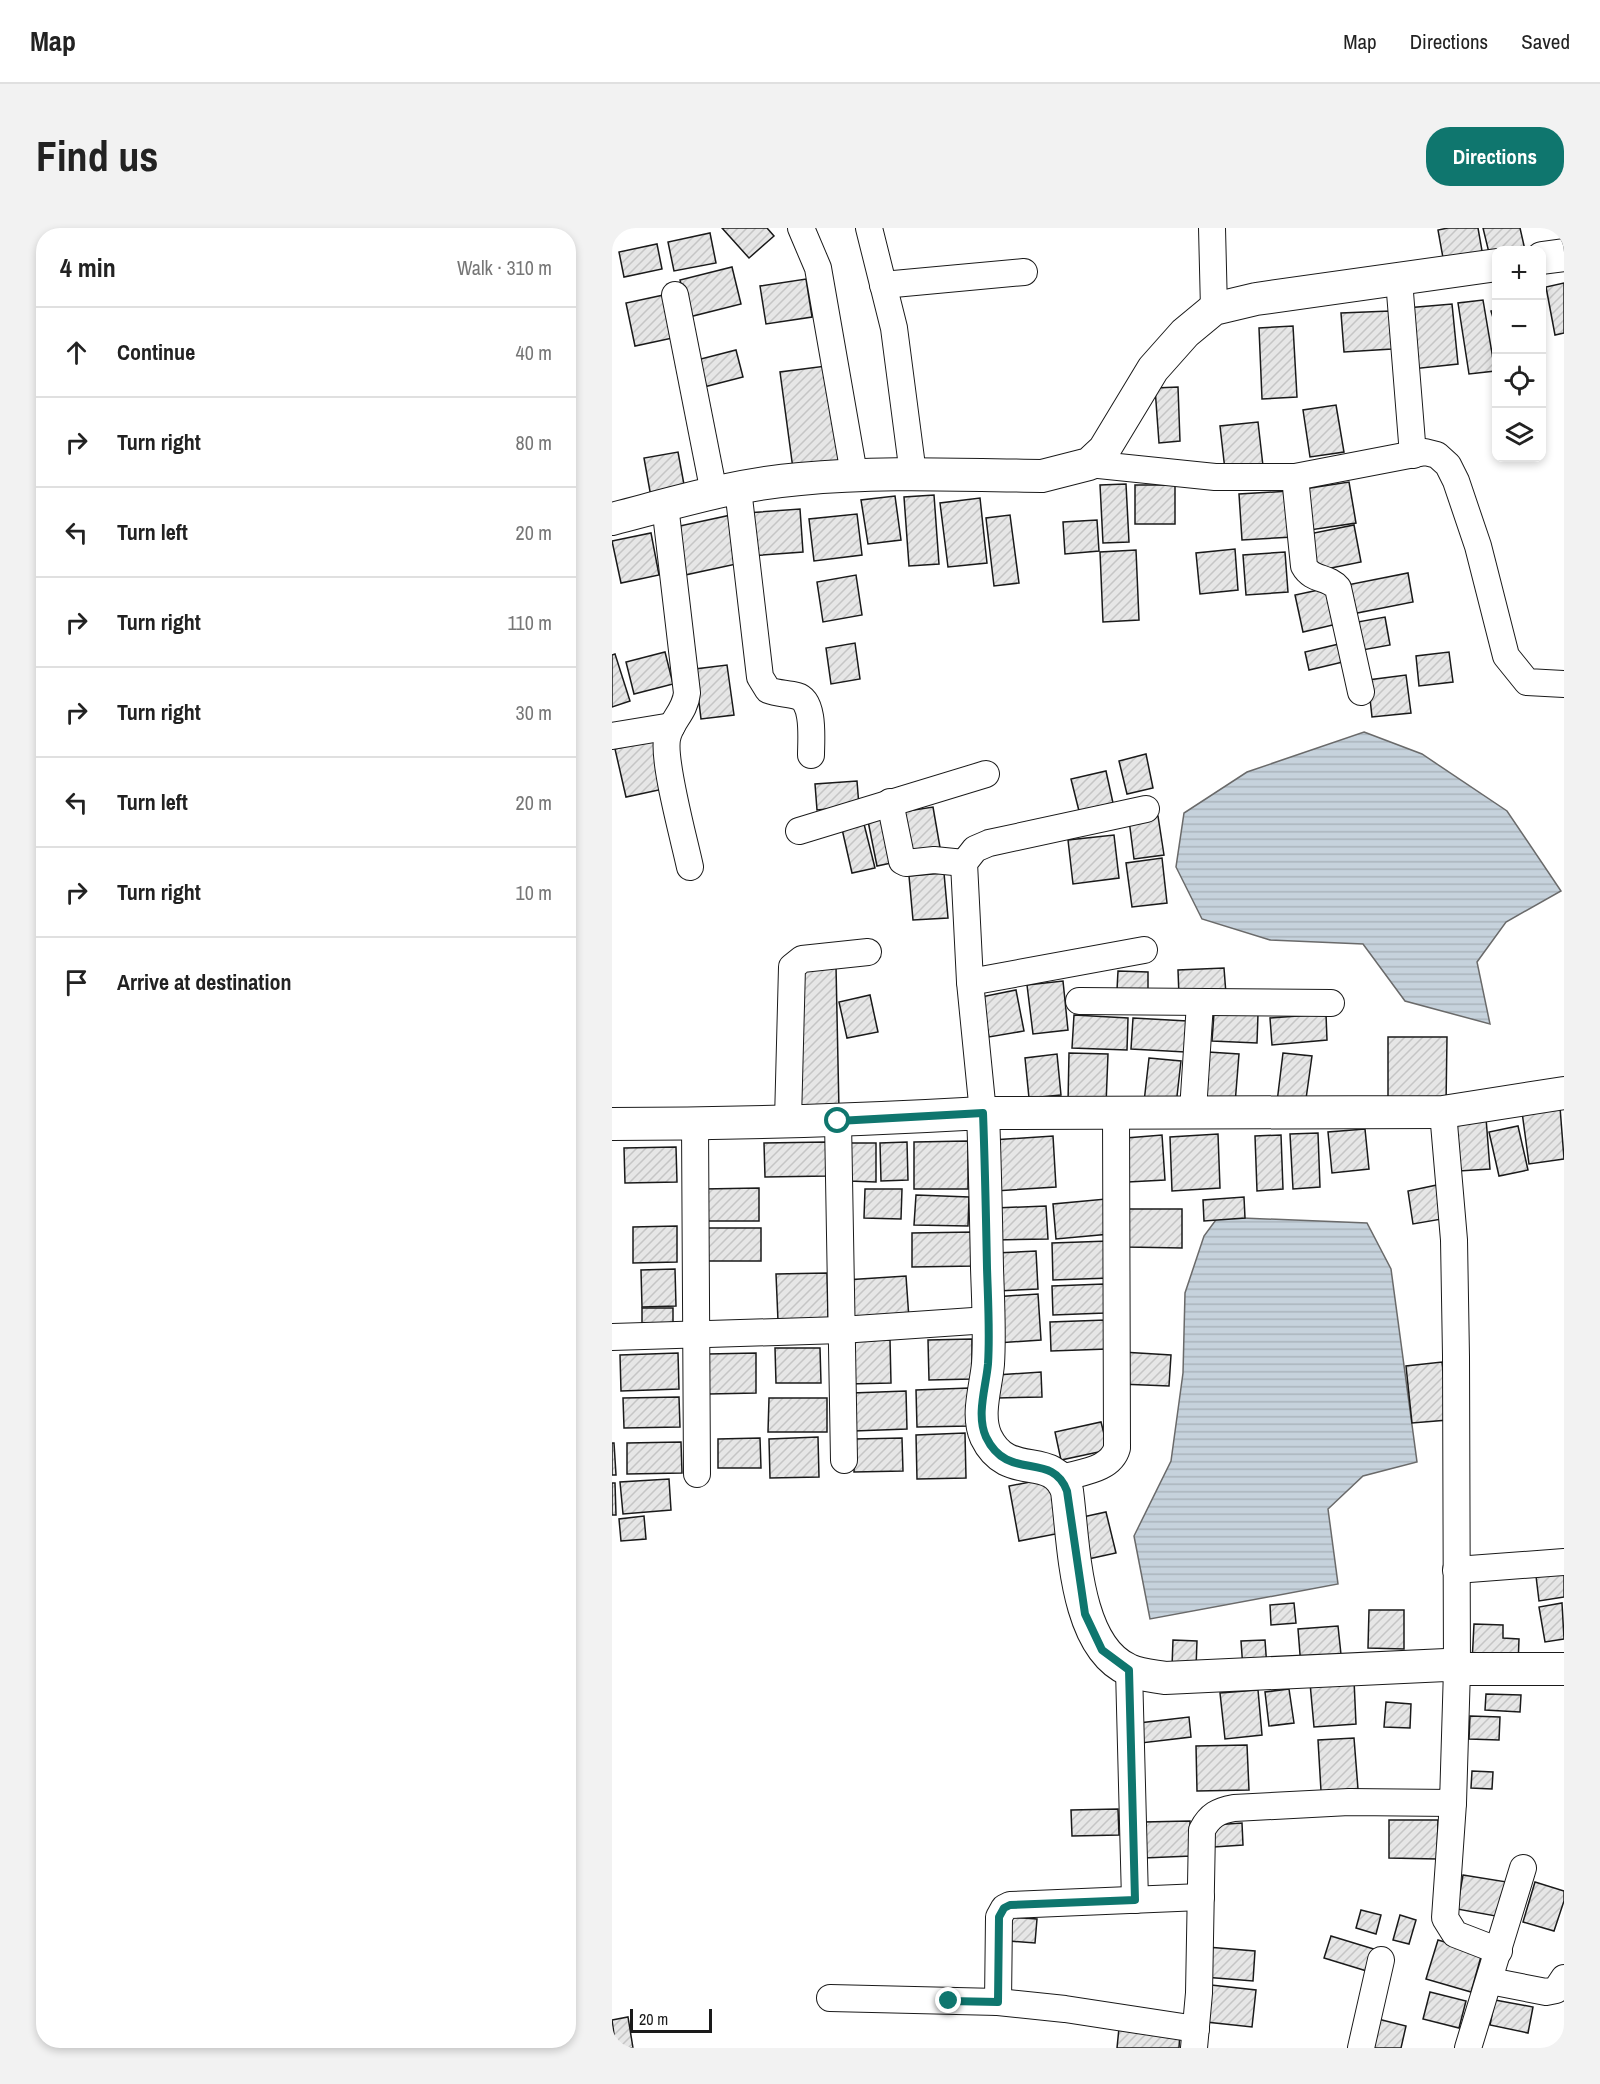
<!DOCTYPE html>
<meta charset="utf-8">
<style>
body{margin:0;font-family:"Archivo Narrow",sans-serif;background:#f2f2f2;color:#222}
.controls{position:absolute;right:18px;top:18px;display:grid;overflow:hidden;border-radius:12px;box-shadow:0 3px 9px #0003}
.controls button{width:54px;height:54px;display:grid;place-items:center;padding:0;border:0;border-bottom:2px solid #e0e0e0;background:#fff;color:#222;font:30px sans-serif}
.scale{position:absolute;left:18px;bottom:15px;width:82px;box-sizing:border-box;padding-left:6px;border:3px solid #1a1a1a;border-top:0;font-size:16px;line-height:21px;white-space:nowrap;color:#1a1a1a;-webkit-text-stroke:4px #fff;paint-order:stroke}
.stop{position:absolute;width:18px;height:18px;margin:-14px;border:4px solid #0f766e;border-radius:50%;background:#fff}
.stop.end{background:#0f766e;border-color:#fff;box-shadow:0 2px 6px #0008}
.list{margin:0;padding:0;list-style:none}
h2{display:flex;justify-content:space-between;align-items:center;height:78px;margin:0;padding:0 24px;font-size:26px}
h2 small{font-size:20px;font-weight:400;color:#767676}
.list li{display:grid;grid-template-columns:39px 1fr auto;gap:18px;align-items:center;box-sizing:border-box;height:90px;padding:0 24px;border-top:2px solid #e0e0e0}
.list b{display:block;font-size:22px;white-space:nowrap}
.list em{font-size:20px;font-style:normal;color:#767676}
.icon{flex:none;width:33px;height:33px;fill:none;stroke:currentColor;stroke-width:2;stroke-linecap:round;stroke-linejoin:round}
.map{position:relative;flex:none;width:952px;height:1820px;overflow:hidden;border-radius:24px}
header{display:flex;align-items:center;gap:36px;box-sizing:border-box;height:84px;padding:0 30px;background:#fff;border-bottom:2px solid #e0e0e0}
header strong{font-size:28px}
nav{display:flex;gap:33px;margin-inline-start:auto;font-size:21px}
.intro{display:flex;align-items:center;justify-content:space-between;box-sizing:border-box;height:144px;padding:0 36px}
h1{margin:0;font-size:42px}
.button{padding:15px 27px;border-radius:24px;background:#0f766e;color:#fff;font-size:21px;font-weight:700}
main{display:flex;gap:36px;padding:0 36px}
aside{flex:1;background:#fff;border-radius:24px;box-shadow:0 3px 9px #0003}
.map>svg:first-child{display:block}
.water{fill:url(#water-rules);stroke:#6a6a6a;stroke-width:1.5}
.building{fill:url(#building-hatch);stroke:#1a1a1a;stroke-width:1.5}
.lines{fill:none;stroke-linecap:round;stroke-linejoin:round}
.minor-casing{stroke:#1a1a1a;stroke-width:28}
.tertiary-casing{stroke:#1a1a1a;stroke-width:34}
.minor{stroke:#fff;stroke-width:26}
.tertiary{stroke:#fff;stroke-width:32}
.route{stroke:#0f766e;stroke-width:8}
</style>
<header>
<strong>Map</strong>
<nav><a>Map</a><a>Directions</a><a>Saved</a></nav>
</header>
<div class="intro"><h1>Find us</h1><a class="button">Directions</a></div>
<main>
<aside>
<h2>4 min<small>Walk · 310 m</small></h2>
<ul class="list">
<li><svg class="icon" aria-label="ahead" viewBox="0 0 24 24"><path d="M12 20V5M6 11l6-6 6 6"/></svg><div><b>Continue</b></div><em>40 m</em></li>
<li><svg class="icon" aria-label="right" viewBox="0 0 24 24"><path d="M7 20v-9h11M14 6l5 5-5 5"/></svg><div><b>Turn right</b></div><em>80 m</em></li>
<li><svg class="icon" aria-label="left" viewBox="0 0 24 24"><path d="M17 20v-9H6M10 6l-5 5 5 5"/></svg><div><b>Turn left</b></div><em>20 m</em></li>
<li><svg class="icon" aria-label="right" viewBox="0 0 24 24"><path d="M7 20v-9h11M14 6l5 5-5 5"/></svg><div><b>Turn right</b></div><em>110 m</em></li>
<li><svg class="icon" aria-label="right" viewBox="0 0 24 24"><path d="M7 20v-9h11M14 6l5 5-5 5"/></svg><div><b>Turn right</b></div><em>30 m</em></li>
<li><svg class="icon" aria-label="left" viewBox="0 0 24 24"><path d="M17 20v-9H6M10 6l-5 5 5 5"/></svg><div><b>Turn left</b></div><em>20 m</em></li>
<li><svg class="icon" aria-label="right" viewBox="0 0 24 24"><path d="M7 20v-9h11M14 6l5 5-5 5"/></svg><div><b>Turn right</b></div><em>10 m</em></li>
<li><svg class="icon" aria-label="arrive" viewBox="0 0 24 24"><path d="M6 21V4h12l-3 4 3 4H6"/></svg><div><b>Arrive at destination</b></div></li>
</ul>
</aside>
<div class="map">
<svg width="952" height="1820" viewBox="0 0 952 1820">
<defs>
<pattern id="water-rules" width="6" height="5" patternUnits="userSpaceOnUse" patternTransform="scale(1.5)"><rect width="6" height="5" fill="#c6d2dc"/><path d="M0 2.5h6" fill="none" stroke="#aab4bc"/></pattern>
<pattern id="building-hatch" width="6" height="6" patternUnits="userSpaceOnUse" patternTransform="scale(1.5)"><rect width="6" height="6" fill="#e6e6e6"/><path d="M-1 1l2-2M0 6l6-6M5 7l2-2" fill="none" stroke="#c5c5c5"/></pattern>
</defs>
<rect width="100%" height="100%" fill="#fff"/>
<g class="water">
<polygon points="752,504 810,526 895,583 949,663 894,694 865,734 878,796 793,773 751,716 658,712 590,691 564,639 572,585 635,544"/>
<polygon points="606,989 755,995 779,1041 805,1234 751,1248 716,1281 726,1356 538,1391 522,1308 559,1233 571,1145 573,1065 592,1008"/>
</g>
<g class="building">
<polygon points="110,0 155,0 162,8 137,30"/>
<polygon points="836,0 866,0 872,34 833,41 826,2"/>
<polygon points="871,0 908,0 913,22 885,22 879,33"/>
<polygon points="98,5 104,35 62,43 56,14"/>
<polygon points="45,16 50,41 12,49 7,24"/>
<polygon points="120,39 129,76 77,89 68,52"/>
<polygon points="194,51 200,89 154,96 148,58"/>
<polygon points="952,55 952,105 943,107 934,59"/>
<polygon points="61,65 70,108 23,118 14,75"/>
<polygon points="871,72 883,143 857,146 846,75"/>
<polygon points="840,76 846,136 800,141 794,80"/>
<polygon points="885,82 885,103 879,83"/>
<polygon points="778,83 780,121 732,124 729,85"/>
<polygon points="681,98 685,169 650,171 647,100"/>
<polygon points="124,122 131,149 88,160 81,133"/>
<polygon points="214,138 227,235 181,241 168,144"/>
<polygon points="566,159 568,213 547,215 543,160"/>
<polygon points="724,177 732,224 698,229 691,182"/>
<polygon points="646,194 651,238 613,242 608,198"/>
<polygon points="66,224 73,262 39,269 32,230"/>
<polygon points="737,254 744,295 698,302 692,261"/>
<polygon points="514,256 517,314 491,315 488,257"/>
<rect x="523" y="257" width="40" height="39"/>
<polygon points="678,263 681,309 630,312 627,266"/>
<polygon points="322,267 327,336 297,338 292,269"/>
<polygon points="283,268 289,312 256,316 249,272"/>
<polygon points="368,270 375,335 336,339 328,275"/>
<polygon points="188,281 191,324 137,328 134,285"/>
<polygon points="245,286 250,327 202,333 197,291"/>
<polygon points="119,287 129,335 73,347 63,299"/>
<polygon points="398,287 407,355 382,358 374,290"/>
<polygon points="485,292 487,323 453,326 451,294"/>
<polygon points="742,297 749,334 699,344 692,307"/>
<polygon points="39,305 47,347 9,355 0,313"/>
<polygon points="623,321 626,362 588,366 584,325"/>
<polygon points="524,322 527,392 491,394 488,324"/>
<polygon points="673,324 676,364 634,367 631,327"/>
<polygon points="796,345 801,374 740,386 735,357"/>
<polygon points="244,347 250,387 211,394 205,354"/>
<polygon points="716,360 725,396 691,404 683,367"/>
<polygon points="773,389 778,417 745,423 740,395"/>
<polygon points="243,415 248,451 219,456 214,420"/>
<polygon points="727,416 731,434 697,442 693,424"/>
<polygon points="53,424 61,456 22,466 14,434"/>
<polygon points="837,424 841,454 807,458 804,428"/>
<polygon points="3,426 18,473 0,479 0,427"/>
<polygon points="115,437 122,487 89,491 83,441"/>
<polygon points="794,447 799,485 760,489 756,452"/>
<polygon points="45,511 56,560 14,569 3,521"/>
<polygon points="534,526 541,560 515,566 507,533"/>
<polygon points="494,543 501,575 467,583 459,551"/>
<polygon points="245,553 247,578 205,582 203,556"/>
<polygon points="321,579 329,625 290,631 283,585"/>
<polygon points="546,588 552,627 522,631 517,592"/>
<polygon points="276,589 284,634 265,638 256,593"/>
<polygon points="252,596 263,640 240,645 230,601"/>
<polygon points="502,607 507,650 461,656 456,612"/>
<polygon points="550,630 555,675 520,679 514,635"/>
<polygon points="332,645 336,690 301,692 297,648"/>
<polygon points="224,738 227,883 188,883 186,739"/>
<polygon points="612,740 614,766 567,768 566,742"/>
<polygon points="506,743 536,744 536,762 505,762"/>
<polygon points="451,753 456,802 421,806 415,757"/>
<polygon points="404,762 412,803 377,809 369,769"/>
<polygon points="258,767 266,804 235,810 227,774"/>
<polygon points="602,785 646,786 645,815 600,813"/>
<polygon points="714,786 715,812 660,817 658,790"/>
<polygon points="462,787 516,790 515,822 460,820"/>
<polygon points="521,790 575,793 573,824 519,821"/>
<polygon points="776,809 835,809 834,877 776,877"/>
<polygon points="596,824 627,826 623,876 593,874"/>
<polygon points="457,825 496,826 494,877 456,875"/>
<polygon points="671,825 700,828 693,878 665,874"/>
<polygon points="445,826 449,867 417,870 413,830"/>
<polygon points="537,830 569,833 564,877 532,874"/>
<polygon points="948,879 952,931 917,936 910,884"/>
<polygon points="874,890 878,941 847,943 843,893"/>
<polygon points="906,898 916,942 887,948 877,904"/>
<polygon points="753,901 757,941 720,945 716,904"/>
<polygon points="706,905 708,959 681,961 678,906"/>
<polygon points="606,906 608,960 560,963 558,909"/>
<polygon points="550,907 553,952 516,954 514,910"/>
<polygon points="669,907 671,961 645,963 643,908"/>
<polygon points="441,908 444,959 383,963 380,912"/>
<polygon points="356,913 356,961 302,961 302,914"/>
<polygon points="215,914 216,948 153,949 152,915"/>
<polygon points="295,914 296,952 269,953 268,915"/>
<polygon points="236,915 264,915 264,954 236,953"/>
<polygon points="64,919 65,954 13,955 12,920"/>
<polygon points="825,957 830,991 801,996 796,963"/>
<polygon points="147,960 147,993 92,993 91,961"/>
<polygon points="253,961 290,961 289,991 252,990"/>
<polygon points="304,967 357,969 356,998 302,997"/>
<polygon points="632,969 633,990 592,993 591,972"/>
<polygon points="494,971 498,1006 444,1011 441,976"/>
<polygon points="434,978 436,1011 384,1012 383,980"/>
<polygon points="514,981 570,981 570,1020 514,1019"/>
<polygon points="65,998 65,1034 21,1035 21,999"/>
<polygon points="90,1000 149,1000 149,1033 89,1033"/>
<polygon points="362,1004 363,1038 300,1039 300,1005"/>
<polygon points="497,1013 498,1050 441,1052 440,1015"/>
<polygon points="424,1023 426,1061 385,1063 383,1025"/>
<polygon points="63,1041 64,1078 30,1079 29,1042"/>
<polygon points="215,1045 216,1092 166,1093 164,1046"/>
<polygon points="294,1048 297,1091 236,1095 233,1052"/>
<polygon points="492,1056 493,1085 441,1087 440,1058"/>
<polygon points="426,1066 429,1112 385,1115 382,1069"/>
<polygon points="30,1080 61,1080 61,1095 30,1096"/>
<polygon points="494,1092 495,1121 439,1123 438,1094"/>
<polygon points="360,1111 360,1151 317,1152 316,1112"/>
<polygon points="278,1112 279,1155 236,1156 235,1113"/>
<polygon points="163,1120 208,1120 209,1155 164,1155"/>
<polygon points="510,1124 559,1127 557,1158 508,1156"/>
<polygon points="66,1125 67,1161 9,1163 8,1127"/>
<polygon points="144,1125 144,1165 97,1166 96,1126"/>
<polygon points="830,1134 836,1192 800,1195 794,1138"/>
<polygon points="429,1144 430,1169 385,1170 384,1147"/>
<polygon points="357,1160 358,1198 305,1199 304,1162"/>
<polygon points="294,1163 295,1201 242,1203 240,1165"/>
<polygon points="67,1169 68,1199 12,1200 11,1170"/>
<polygon points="157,1170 215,1170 215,1204 156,1204"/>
<polygon points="489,1194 496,1222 449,1232 443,1204"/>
<polygon points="353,1205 354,1250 305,1251 304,1207"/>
<polygon points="206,1209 207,1249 158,1250 157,1211"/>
<polygon points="148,1210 149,1240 106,1240 106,1211"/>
<polygon points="290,1210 291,1243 242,1244 242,1211"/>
<polygon points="69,1214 70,1245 15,1246 15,1215"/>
<polygon points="0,1215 2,1215 4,1247 0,1247"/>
<polygon points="444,1249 454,1304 407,1313 397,1258"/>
<polygon points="57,1251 59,1282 11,1286 8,1254"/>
<polygon points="0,1255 3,1255 4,1287 0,1287"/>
<polygon points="494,1284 504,1325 476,1331 466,1290"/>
<polygon points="32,1288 34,1311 9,1313 7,1291"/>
<polygon points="952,1344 952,1369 927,1373 924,1348"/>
<polygon points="682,1375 684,1395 659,1397 658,1377"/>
<polygon points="950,1375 952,1411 933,1414 927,1379"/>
<polygon points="757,1382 792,1382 792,1421 756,1420"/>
<polygon points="862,1396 891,1397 891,1410 907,1411 906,1437 860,1435"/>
<polygon points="726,1398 730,1436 689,1439 686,1401"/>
<polygon points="561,1412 585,1413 584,1440 560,1439"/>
<polygon points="653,1412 655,1440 631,1441 629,1413"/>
<polygon points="742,1452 744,1496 702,1499 698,1455"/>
<polygon points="677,1461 682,1495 657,1498 653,1464"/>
<polygon points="646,1462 650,1507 613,1511 608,1465"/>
<polygon points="874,1466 909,1467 908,1484 873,1482"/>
<polygon points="774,1474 799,1476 798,1500 772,1499"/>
<polygon points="858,1488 888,1489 887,1512 857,1511"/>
<polygon points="577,1489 579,1509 529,1515 527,1495"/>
<polygon points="742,1510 746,1561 709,1563 706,1512"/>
<polygon points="635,1517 637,1562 585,1563 584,1518"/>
<polygon points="860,1543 881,1544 880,1561 859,1560"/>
<polygon points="506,1581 507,1607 460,1608 459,1582"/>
<polygon points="777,1592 826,1592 825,1631 777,1630"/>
<polygon points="578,1593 579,1628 532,1630 531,1594"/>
<polygon points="630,1595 631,1617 602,1619 601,1597"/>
<polygon points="851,1647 895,1654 889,1689 845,1681"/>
<polygon points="923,1654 952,1663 952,1673 942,1703 911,1694"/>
<polygon points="749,1682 769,1687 764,1706 744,1700"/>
<polygon points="788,1687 804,1692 797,1716 781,1712"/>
<polygon points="399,1689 425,1691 423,1715 397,1713"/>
<polygon points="719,1708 765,1722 758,1744 712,1730"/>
<polygon points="826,1712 870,1725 859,1764 814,1751"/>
<polygon points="595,1719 643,1723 641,1753 592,1749"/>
<polygon points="599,1757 644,1762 640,1799 594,1794"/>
<polygon points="818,1764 854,1773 847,1800 811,1791"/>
<polygon points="883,1772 921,1779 916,1805 878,1797"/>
<polygon points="16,1789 21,1820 4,1820 0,1792"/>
<polygon points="766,1791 794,1798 789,1820 759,1820"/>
<polygon points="507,1800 568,1804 567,1820 505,1820"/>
</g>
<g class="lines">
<g class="minor-casing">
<g id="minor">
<polyline points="189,0 206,40 242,246"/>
<polyline points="257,0 282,100 301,246"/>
<polyline points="600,0 602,81"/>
<polyline points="787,52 801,227"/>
<polyline points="271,57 412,44"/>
<polyline points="63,67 102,265"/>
<polyline points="477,236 603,249 683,249 813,224 825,227 836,237 844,253 866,318 894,428 915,454 952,456"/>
<path d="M 683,249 L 692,338 C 700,353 716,348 726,360 L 749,464"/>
<path d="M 126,261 L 148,449 L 156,462 C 166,466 175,465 185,468 C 203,473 199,512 199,527"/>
<path d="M 53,277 L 75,465 C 73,485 58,493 55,511 C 51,535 72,611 78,639"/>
<polyline points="0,508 60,498"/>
<polyline points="278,574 290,633 294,635 322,632 352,635"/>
<polyline points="187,603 374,546"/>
<polyline points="358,754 532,722"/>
<polyline points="467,773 719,775"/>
<polyline points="581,883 588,775"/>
<polyline points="371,885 358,754 352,635 363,621 377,615 534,581"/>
<polyline points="176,892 180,739 190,731 256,724"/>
<polyline points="226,893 232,1232"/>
<polyline points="83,896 85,1246"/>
<polyline points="0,1109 229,1102 376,1092"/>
<path d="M 450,1250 C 469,1244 499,1242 505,1220 L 504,884"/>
<polyline points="844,1342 952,1334"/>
<polyline points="517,1442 523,1672"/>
<polyline points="841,1575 833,1690 843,1706 887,1723"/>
<polyline points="878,1753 934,1764 944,1762 952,1750"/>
<polyline points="218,1770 386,1774 453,1781 584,1801"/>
<polyline points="386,1774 387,1689 392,1680 398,1677 589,1669"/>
<path d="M 582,1820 L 587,1765 L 590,1602 C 598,1587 606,1583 622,1580 L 737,1574 L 841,1575 L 845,1441 L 844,1128 L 842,1012 L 831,884"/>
<polyline points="749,1820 769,1732"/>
<polyline points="856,1820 911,1640"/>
</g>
</g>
<g class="tertiary-casing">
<g id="tertiary">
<polyline points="930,30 952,27"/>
<path d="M 0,291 C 62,275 124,256 188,251 C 268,243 350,247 430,248 L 477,236 L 492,222 L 541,141 L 573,105 L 602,81 L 644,71 L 885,37"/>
<polyline points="371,885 831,884 952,865"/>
<path d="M 0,896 C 124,896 248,892 371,885 C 373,937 374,988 375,1040 C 376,1072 378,1105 376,1136 C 374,1159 364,1187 374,1209 C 396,1255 440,1222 455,1263 C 462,1315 462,1418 517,1442 C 527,1447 542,1448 553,1450 L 834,1437 L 845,1441 L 952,1441"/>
</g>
</g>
<use href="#minor" class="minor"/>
<use href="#tertiary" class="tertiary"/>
</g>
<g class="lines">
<path class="route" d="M 226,893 L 371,885 C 373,937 374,988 375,1040 C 376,1072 378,1105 376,1136 C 374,1159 364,1187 374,1209 C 396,1255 440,1222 455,1263 L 473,1386 L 490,1422 L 517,1442 L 523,1672 L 398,1677 L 392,1680 L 387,1689 L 386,1774 L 337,1773"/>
</g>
</svg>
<div class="controls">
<button>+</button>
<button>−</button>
<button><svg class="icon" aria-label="locate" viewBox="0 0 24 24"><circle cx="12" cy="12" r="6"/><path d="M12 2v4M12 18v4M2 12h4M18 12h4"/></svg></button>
<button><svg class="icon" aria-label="layers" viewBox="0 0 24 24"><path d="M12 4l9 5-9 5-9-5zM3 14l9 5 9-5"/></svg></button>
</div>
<div class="scale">20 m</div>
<div class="stop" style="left:226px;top:893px"></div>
<div class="stop end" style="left:337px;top:1773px"></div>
</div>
</main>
